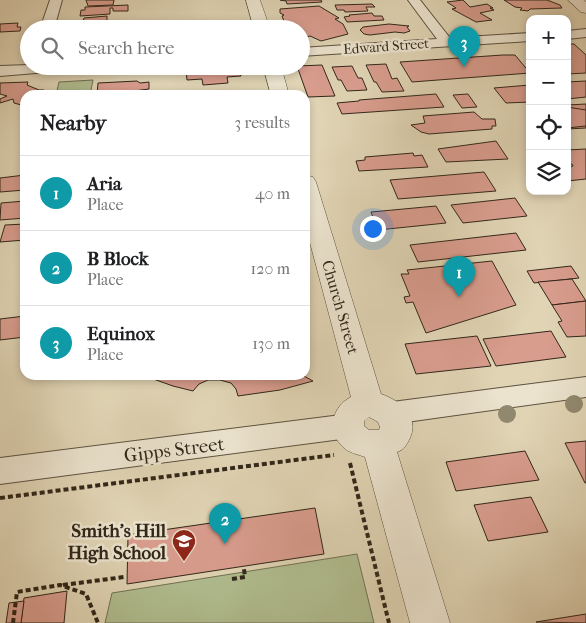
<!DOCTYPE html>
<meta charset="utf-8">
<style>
body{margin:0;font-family:"IM FELL French Canon",serif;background:#f2f2f2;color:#202124}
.controls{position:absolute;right:15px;top:15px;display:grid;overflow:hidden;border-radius:10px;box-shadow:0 2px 8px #0003}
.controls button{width:45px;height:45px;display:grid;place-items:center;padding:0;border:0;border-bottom:1px solid #e0e0e0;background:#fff;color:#202124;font:25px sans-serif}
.you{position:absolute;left:372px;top:228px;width:18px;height:18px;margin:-12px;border:4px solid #fff;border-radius:50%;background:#1a73e8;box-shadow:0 0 0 8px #1a73e833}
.badge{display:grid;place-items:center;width:32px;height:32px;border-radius:50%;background:#1a73e8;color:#fff;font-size:16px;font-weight:700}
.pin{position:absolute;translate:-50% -41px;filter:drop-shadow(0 1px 2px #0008)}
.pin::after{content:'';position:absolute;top:26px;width:18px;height:15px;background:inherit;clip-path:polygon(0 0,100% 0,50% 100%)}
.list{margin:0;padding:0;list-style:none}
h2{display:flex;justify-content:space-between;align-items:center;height:65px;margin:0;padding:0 20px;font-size:21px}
h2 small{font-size:16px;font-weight:400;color:#757577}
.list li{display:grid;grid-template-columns:32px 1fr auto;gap:15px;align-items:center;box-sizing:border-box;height:75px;padding:0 20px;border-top:1px solid #e0e0e0}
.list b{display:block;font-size:19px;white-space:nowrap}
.list p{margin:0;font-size:16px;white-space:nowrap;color:#757577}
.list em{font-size:16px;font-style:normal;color:#757577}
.icon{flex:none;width:28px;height:28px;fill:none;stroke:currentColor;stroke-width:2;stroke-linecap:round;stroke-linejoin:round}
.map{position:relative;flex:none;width:586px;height:623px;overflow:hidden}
.search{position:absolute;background:#fff;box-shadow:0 2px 8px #0003;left:20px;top:20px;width:290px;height:55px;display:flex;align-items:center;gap:12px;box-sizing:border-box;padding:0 18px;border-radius:28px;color:#757577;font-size:19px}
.panel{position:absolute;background:#fff;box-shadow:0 2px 8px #0003;left:20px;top:90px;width:290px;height:290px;border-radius:15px}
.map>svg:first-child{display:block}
.green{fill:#b0bd8f;stroke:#707254}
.building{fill:#d99d8e;stroke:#31271a}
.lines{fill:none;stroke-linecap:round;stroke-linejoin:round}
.minor-casing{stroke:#5d5240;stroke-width:2}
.tertiary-casing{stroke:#5d5240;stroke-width:1}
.path{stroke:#31271a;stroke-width:4;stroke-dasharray:5 3;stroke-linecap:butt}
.minor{fill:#ebe3ce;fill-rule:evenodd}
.tertiary{fill:#ebe3ce;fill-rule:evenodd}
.tree{fill:#91896f}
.labels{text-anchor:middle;stroke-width:5;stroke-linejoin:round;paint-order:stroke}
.far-street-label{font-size:14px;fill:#31271a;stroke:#ebe3ce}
.street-label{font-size:16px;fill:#31271a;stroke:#ebe3ce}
.near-street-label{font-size:19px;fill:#31271a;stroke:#ebe3ce}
.near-poi-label{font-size:19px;font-weight:bold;fill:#31271a;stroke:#ebe3ce;text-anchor:end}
</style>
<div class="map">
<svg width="586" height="623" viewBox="0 0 586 623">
<rect width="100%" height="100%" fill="#e0d4b4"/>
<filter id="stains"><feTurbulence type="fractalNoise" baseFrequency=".004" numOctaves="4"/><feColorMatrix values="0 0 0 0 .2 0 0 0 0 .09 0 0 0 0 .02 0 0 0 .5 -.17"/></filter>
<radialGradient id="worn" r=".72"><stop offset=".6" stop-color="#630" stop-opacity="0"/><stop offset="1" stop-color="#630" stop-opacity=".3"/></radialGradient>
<g class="green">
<polygon points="93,80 90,95 56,95 59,82"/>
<polygon points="357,554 374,623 105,623 112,593"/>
</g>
<g class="building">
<polygon points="86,0 114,0 113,5 88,6"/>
<polygon points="280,0 321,0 322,2 287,4 286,1"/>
<polygon points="463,0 470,7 487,4 493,8 490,8 494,10 480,13 492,20 476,22 452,9 456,8 447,2"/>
<polygon points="504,0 547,0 560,5 562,8 530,9 528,11 520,10 522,8 515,7"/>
<polygon points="372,4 375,7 366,7 368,11 345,12 344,10 337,10 335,5"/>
<polygon points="128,5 128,11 113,11 113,8 110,8 110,14 80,16 81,10 85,10 85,7"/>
<polygon points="319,6 339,18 335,19 343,24 348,34 321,41 310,36 304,38 301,36 301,29 292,29 285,24 282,16 284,15 280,13 280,9"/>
<polygon points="372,13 374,16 382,16 384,20 347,22 344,17 350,16 349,15"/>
<polygon points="107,16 107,24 77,26 78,22 83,22 84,18"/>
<polygon points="229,22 231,29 182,29 182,25"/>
<polygon points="18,23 17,27 21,27 20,31 0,32 0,24"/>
<polygon points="389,24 409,26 407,27 410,31 404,33 395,32 370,35 364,34 360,30 363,27"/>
<polygon points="567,44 574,44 586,55 586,73 567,74"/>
<polygon points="503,55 515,55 530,73 412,82 400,62"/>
<polygon points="386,64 392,79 397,78 404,91 382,92 376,82 374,82 366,65"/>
<polygon points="322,65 335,96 308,97 297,66"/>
<polygon points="352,66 358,78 362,78 367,90 347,91 341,80 338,80 332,67"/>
<polygon points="239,67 241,76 227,77 228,83 203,85 202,79 187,80 186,70"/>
<polygon points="137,81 140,83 149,82 149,89 134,91 134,95 97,95 98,83"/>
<polygon points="586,81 586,97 567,99 567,82"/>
<polygon points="28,82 27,85 39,90 44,90 43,95 25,95 25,106 14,103 13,99 0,103 0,99 7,96 0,94 0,83"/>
<polygon points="530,85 530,102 506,103 494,88"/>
<polygon points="231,92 241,93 241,95 192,95"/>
<polygon points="436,94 444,107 342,114 337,103 359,101 359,100"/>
<polygon points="468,94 477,107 462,108 453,95"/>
<polygon points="586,104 586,128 567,129 567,105"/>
<polygon points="567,107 586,110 586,126 567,128"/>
<polygon points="474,112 482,119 495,119 496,126 492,126 492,129 429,134 421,132 411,125 425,123 423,116"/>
<polygon points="496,141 508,159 446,162 438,149"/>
<polygon points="586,149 586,179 567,181 567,167 573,166 572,164 567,165 567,150"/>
<polygon points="413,153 414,156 422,155 428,167 359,171 356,161 365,160 365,157"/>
<polygon points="484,172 496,191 398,199 390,180"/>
<polygon points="25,175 25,190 0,192 0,178"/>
<polygon points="515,198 527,216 463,223 451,205"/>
<polygon points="25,201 25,218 0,220 1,203"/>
<polygon points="436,206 446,223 378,230 371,212"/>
<polygon points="25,224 25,240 0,242 5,225"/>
<polygon points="516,233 526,250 418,262 410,245"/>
<polygon points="492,261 516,305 426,333 413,302 406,303 404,297 410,296 401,274 409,274 407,270"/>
<polygon points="571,266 579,278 534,283 527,271"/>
<polygon points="572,279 586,301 552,305 538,282"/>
<polygon points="586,301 586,336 567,337 558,322 562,321 552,305"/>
<polygon points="25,316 25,337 0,340 0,319"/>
<polygon points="551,331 566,357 496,366 483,339"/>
<polygon points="477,336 491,366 416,374 405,344"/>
<polygon points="142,375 302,375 313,381 280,390 238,396 236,389 231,383 220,380 208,380 199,384 193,391 173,386"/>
<polygon points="586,441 586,483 585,483 565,443"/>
<polygon points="525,451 539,480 456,491 446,462"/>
<polygon points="531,497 548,532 488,541 474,505"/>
<polygon points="315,508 324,554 127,584 128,535"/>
<polygon points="67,591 64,623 21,623 24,598"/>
<polygon points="24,601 21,623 6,623 9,603"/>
<polygon points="586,614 586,623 536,622"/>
</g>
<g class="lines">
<g class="minor-casing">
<g id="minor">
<polygon points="50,0 62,0 54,29 40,29"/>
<polygon points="408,0 420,0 450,38 530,33 530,41 301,56 301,48 437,39"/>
<polygon points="586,29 586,37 567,39 567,31"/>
<polygon points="29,65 29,66 79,66 77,69 72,70 0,76 0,66"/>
<polygon points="586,377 586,397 392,424 382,421 378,413 382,405 392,402"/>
<polygon points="349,414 359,418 363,426 359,434 349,438 0,484 0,458"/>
</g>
</g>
<g class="tertiary-casing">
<g id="tertiary">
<polygon points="246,0 260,0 270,29 254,29"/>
<polygon points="568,0 584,0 586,2 586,13 581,12"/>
<polygon points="263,66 281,66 289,95 271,95"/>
<path d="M 305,175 L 313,177 L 316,182 L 381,394 C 399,400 420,416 410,438 C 407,444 404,450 397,452 L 450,623 L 410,623 L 365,457 C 357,454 349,453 343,447 C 327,432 331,407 351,397 L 305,224 ZM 369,417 L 378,422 L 380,427 L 379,430 L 369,430 L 364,426 L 364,421 Z"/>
</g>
</g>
<g class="path">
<polyline points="350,463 389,623"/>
<polyline points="0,498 334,455"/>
<polyline points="232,579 245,577 244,569"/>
<polyline points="63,585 124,577"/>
<polyline points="13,623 17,592 60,585 86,594 98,623"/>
</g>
<use href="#minor" class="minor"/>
<use href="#tertiary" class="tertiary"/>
</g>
<g class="tree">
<circle cx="574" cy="404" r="9"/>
<circle cx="507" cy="414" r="9"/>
</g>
<defs>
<g id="school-pin" transform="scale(1.25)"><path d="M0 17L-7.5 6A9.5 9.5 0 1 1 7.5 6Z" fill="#8f2418" stroke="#ebe3ce"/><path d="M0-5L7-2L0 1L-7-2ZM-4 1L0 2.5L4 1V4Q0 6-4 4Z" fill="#fff"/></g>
</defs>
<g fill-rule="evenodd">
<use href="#school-pin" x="184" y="541"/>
</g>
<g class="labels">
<g class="far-street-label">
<text transform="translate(386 46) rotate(-4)" y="5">Edward Street</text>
</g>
<g class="street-label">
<text transform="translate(341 307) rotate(74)" y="6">Church Street</text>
</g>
<g class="near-street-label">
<text transform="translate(174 449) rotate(-7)" y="7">Gipps Street</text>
</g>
<g class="near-poi-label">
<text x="166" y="537">Smith's Hill<tspan x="166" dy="22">High School</tspan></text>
</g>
</g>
<rect width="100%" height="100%" filter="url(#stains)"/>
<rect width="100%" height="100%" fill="url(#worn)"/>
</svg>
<div class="controls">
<button>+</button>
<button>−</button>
<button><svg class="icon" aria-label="locate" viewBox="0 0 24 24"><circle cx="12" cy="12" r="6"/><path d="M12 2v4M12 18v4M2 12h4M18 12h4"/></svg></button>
<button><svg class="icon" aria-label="layers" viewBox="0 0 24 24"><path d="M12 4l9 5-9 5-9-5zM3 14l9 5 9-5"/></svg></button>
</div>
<div class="you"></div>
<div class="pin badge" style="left:459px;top:297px;background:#0f9aa8">1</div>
<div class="pin badge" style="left:225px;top:544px;background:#0f9aa8">2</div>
<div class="pin badge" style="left:464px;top:67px;background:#0f9aa8">3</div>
<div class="search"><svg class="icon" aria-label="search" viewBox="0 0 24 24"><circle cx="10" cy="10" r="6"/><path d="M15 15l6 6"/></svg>Search here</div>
<section class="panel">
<h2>Nearby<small>3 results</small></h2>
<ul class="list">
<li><span class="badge" style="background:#0f9aa8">1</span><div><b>Aria</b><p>Place</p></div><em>40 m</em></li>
<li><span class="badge" style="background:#0f9aa8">2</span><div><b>B Block</b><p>Place</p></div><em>120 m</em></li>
<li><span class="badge" style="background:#0f9aa8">3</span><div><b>Equinox</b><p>Place</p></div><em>130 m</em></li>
</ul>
</section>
</div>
